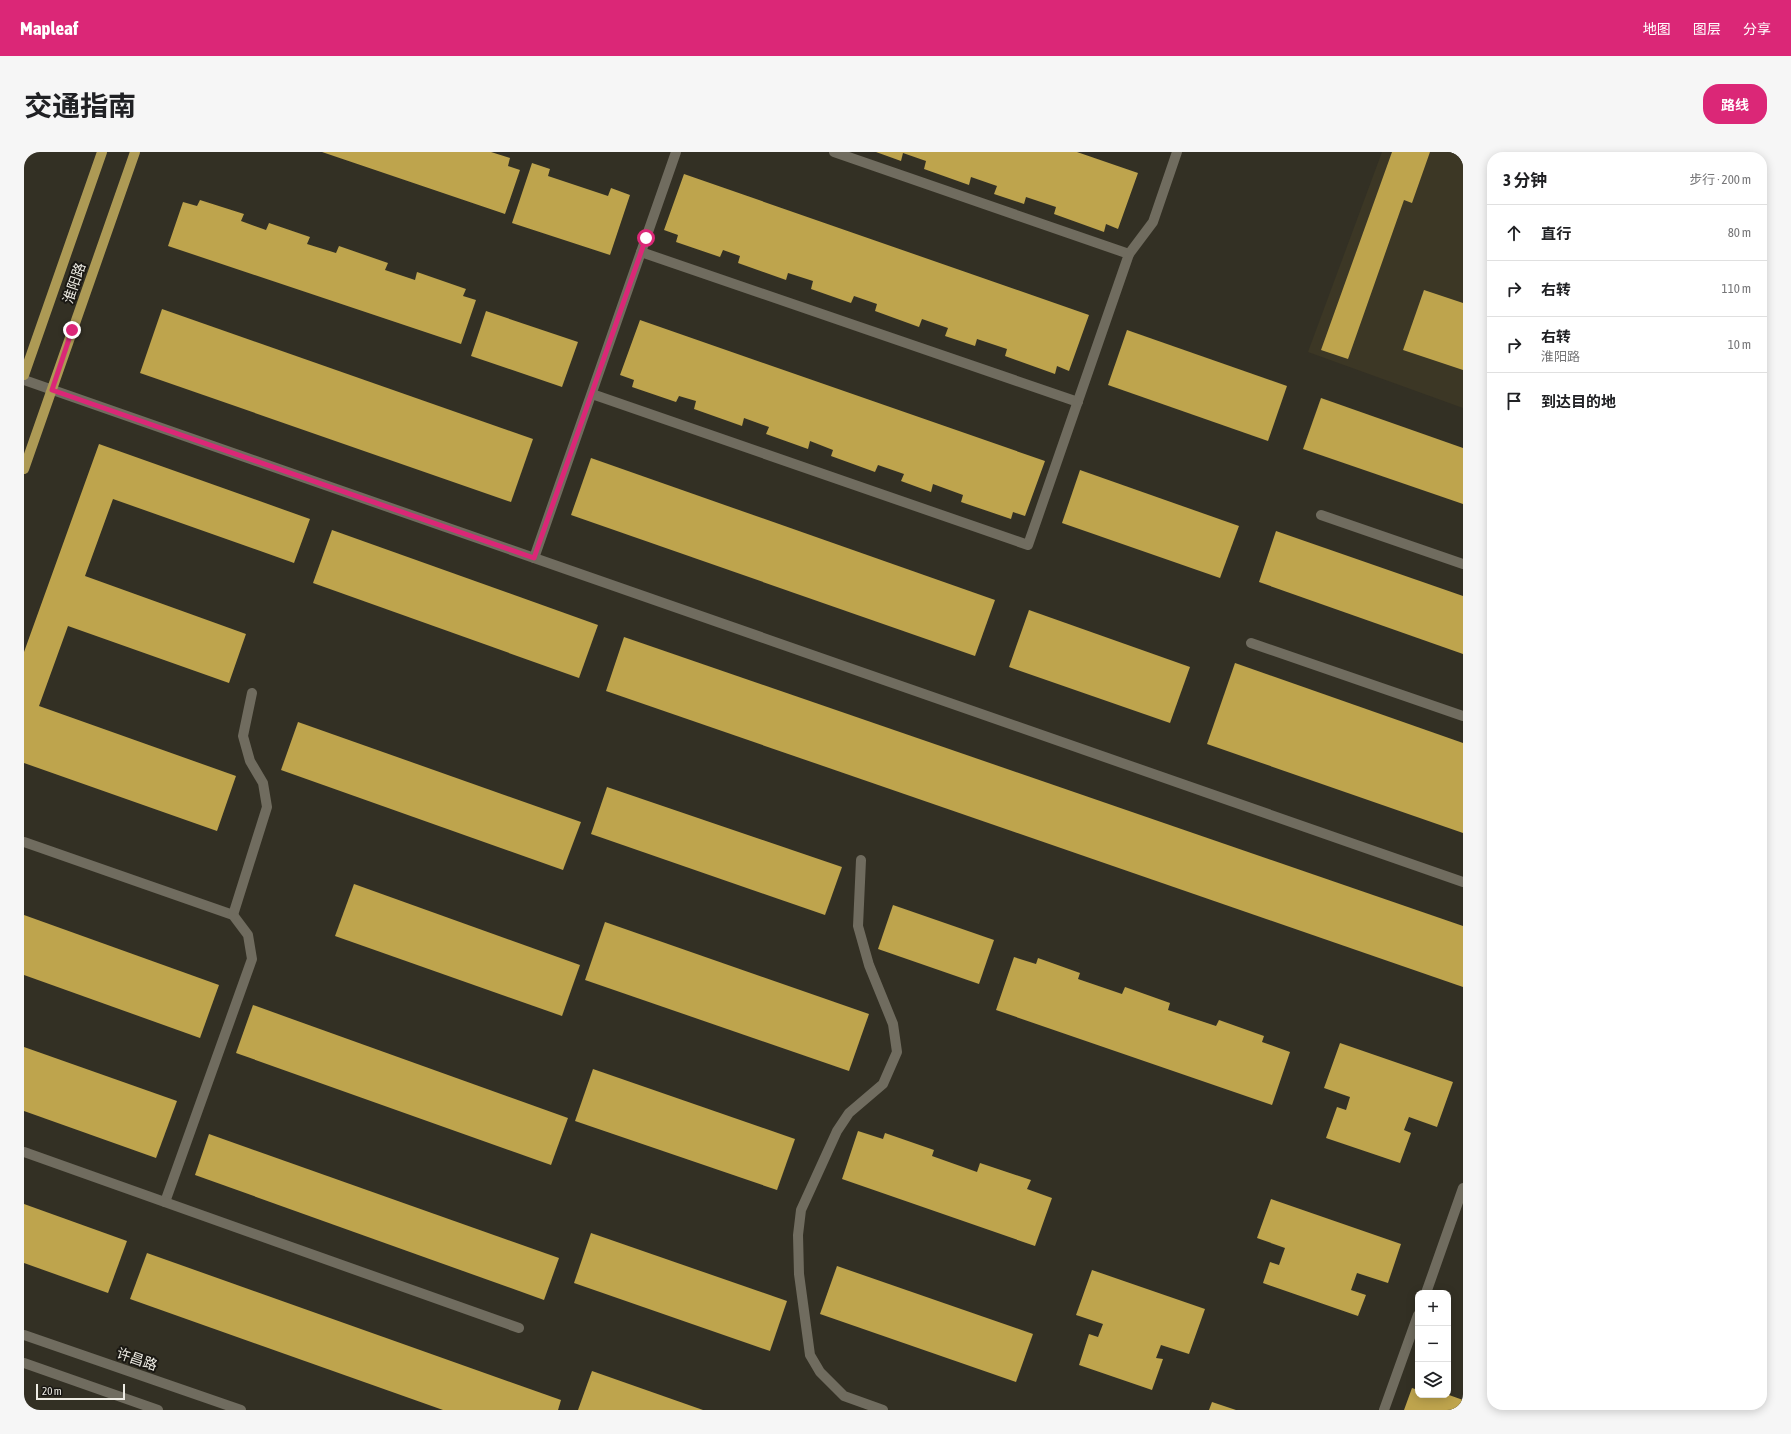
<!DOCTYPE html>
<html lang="zh">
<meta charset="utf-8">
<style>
body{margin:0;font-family:"Asap Condensed","Noto Sans SC",sans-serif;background:#f6f6f6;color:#202124}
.controls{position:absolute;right:12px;bottom:12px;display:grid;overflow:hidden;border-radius:8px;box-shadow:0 2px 10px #0003}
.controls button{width:36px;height:36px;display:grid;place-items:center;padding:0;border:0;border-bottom:1px solid #e0e0e0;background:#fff;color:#202124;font:20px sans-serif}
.scale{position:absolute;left:12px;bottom:10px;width:89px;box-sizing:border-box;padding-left:4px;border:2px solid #eeece4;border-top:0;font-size:11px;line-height:14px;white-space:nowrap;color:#eeece4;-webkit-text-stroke:3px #1a1813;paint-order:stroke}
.stop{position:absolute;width:12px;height:12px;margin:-9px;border:3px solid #db2777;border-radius:50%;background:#fff}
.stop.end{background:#db2777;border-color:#fff;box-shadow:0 1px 4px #0008}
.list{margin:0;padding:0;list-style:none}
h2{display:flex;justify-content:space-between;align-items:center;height:52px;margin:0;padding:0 16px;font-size:17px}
h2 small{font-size:13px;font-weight:400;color:#757577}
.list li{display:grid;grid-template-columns:26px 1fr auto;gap:12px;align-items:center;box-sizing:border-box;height:56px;padding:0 16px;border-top:1px solid #e0e0e0}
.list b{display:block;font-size:15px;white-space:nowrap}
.list p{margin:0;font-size:13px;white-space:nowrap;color:#757577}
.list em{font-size:13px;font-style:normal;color:#757577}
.icon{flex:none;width:22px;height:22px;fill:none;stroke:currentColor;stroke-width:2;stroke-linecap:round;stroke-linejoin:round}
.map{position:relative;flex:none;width:1439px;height:1258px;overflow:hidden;border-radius:16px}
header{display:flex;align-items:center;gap:24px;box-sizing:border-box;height:56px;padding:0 20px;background:#db2777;color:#fff}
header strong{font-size:19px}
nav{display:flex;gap:22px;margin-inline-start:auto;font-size:14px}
.intro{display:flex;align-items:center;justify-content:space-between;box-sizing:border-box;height:96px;padding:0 24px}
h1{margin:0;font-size:28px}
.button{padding:10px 18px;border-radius:16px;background:#db2777;color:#fff;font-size:14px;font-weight:700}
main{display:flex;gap:24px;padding:0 24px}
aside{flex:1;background:#fff;border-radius:16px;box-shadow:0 2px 10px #0003}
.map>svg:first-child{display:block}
.built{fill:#3c3725}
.building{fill:#bea44d}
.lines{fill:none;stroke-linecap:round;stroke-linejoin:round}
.minor{stroke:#706c5f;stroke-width:10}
.major{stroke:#ad9a55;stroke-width:10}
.route{stroke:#db2777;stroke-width:5}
.labels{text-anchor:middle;stroke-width:4;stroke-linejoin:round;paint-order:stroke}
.street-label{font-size:14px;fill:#eeece4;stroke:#1a1813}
</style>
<header>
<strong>Mapleaf</strong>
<nav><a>地图</a><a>图层</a><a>分享</a></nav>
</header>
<div class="intro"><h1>交通指南</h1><a class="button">路线</a></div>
<main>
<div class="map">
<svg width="1439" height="1258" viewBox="0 0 1439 1258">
<rect width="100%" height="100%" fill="#333024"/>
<polygon class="built" points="1358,0 1439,0 1439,256 1284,200"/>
<g class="building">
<polygon points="298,0 467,0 486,6 484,14 496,18 481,62"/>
<polygon points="852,0 1053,0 1114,21 1094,77 1082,72 1080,80 1030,62 1032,55 1002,45 1000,52 970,42 973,34 947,25 945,33 900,17 902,9 879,1 877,9"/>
<polygon points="1368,0 1406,0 1388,51 1380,48 1324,207 1297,198"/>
<polygon points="508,11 526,17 524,24 584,44 587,36 606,43 586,103 488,71"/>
<polygon points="660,22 1065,163 1045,219 1033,214 1031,222 981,204 983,197 953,187 951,194 921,184 924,176 898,167 895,175 851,159 853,152 830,144 827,151 787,137 789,129 764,121 762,128 714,111 716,104 699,98 696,105 652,90 654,83 640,78"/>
<polygon points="176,48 220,62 217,69 242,78 245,71 286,85 283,92 312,101 315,94 364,111 361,118 391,128 393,120 442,137 439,144 452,148 437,192 144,94 159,50 173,54"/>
<polygon points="1400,138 1439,151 1439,218 1379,198"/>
<polygon points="138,157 509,287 487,350 116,221"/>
<polygon points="462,159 554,190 538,235 447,204"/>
<polygon points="616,168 1021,309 1001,364 989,360 987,367 937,350 939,343 909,332 907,340 877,329 880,322 854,313 851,320 807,304 809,298 786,289 784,297 742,282 745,275 720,266 718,274 670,257 672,249 655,244 652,250 608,235 610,228 596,223"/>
<polygon points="1103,178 1263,234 1244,289 1084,233"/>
<polygon points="1297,246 1439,296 1439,352 1279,297"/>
<polygon points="75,292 286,367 270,411 89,347 61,424 222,482 205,531 44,474 15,554 212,624 193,679 0,611 0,500"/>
<polygon points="567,306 971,448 951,504 547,363"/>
<polygon points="1056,318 1215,374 1196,426 1038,371"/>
<polygon points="308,378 574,473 555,526 289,431"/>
<polygon points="1252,379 1439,444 1439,502 1235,430"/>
<polygon points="1005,458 1166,515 1146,571 985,515"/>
<polygon points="600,485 1439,774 1439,835 582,539"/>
<polygon points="1211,511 1439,591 1439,681 1183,592"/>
<polygon points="274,570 557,670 539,718 257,618"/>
<polygon points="583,635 818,715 801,763 567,682"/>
<polygon points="330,732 556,813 538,864 311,784"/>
<polygon points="869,753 970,788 955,832 854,797"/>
<polygon points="0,763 195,833 176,886 0,823"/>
<polygon points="581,770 845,862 825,919 561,828"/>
<polygon points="990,805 1012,812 1014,806 1056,821 1054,827 1098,842 1101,835 1146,851 1144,858 1192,874 1195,868 1240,884 1238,890 1266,900 1248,953 972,858"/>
<polygon points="229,853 544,966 527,1013 212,901"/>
<polygon points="1316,891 1429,930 1413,975 1385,965 1380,978 1387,981 1376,1011 1302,986 1313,955 1322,958 1326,945 1300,936"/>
<polygon points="0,895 153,949 132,1006 0,959"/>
<polygon points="569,917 771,987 753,1038 551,969"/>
<polygon points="834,979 859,987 861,981 910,998 908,1004 953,1020 956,1011 1007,1028 1003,1037 1028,1046 1011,1094 818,1027"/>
<polygon points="185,982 535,1106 520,1148 171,1023"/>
<polygon points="1247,1047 1377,1092 1364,1131 1333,1121 1327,1138 1342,1143 1334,1164 1239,1131 1246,1110 1255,1113 1261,1096 1233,1086"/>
<polygon points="0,1052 103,1089 84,1141 0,1111"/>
<polygon points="567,1081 763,1149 746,1199 550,1131"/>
<polygon points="123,1101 537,1248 534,1258 419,1258 106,1147"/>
<polygon points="813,1114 1009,1182 992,1230 796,1162"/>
<polygon points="1068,1118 1181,1157 1165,1202 1137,1193 1132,1206 1139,1207 1128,1238 1055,1213 1065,1182 1074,1185 1079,1172 1052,1163"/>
<polygon points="568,1219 679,1258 554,1258"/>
<polygon points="1388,1236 1394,1238 1394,1243 1425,1243 1439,1248 1439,1258 1380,1258"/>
<polygon points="1188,1250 1212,1258 1185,1258"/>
</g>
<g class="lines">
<g class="minor">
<polyline points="617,100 1054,250"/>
<polyline points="1105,102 1129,70 1153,0"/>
<polyline points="0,228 1439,730"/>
<polyline points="568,242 1004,393 1105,102 810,0"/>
<polyline points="1297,363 1439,412"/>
<polyline points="510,406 652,0"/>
<polyline points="1227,491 1439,564"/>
<polyline points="0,690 209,763 224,783 228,807 141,1050"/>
<polyline points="837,708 834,774 845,813 869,872 873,900 859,932 825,961 813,979 777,1058 774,1083 775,1122 786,1203 796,1220 820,1244 859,1258"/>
<polyline points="209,763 243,655 239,631 226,609 219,584 228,541"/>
<polyline points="0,1000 495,1176"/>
<polyline points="1402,1141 1439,1036"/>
<polyline points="0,1183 217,1258"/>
<polyline points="0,1211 134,1258"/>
<polyline points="1360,1258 1394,1163"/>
</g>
<g class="major">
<polyline points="0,223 78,0"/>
<polyline points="0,317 111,0"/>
</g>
</g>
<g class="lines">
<polyline class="route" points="48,178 28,238 510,406 622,86"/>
</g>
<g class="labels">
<g class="street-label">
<text transform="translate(50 131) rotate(-71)" y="5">淮阳路</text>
<text transform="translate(113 1207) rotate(19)" y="5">许昌路</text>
</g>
</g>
</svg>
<div class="controls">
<button>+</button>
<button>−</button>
<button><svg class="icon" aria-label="layers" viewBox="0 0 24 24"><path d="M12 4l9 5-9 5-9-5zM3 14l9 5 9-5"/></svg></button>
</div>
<div class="scale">20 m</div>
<div class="stop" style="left:622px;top:86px"></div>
<div class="stop end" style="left:48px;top:178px"></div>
</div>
<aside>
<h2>3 分钟<small>步行 · 200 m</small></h2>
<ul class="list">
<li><svg class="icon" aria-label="ahead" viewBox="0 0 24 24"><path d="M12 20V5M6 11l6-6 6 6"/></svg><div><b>直行</b></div><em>80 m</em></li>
<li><svg class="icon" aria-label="right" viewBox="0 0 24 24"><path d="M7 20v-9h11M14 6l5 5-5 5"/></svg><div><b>右转</b></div><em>110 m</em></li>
<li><svg class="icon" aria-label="right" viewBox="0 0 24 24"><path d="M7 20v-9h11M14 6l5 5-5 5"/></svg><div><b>右转</b><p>淮阳路</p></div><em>10 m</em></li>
<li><svg class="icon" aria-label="arrive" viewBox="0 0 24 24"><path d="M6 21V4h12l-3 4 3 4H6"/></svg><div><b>到达目的地</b></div></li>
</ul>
</aside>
</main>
